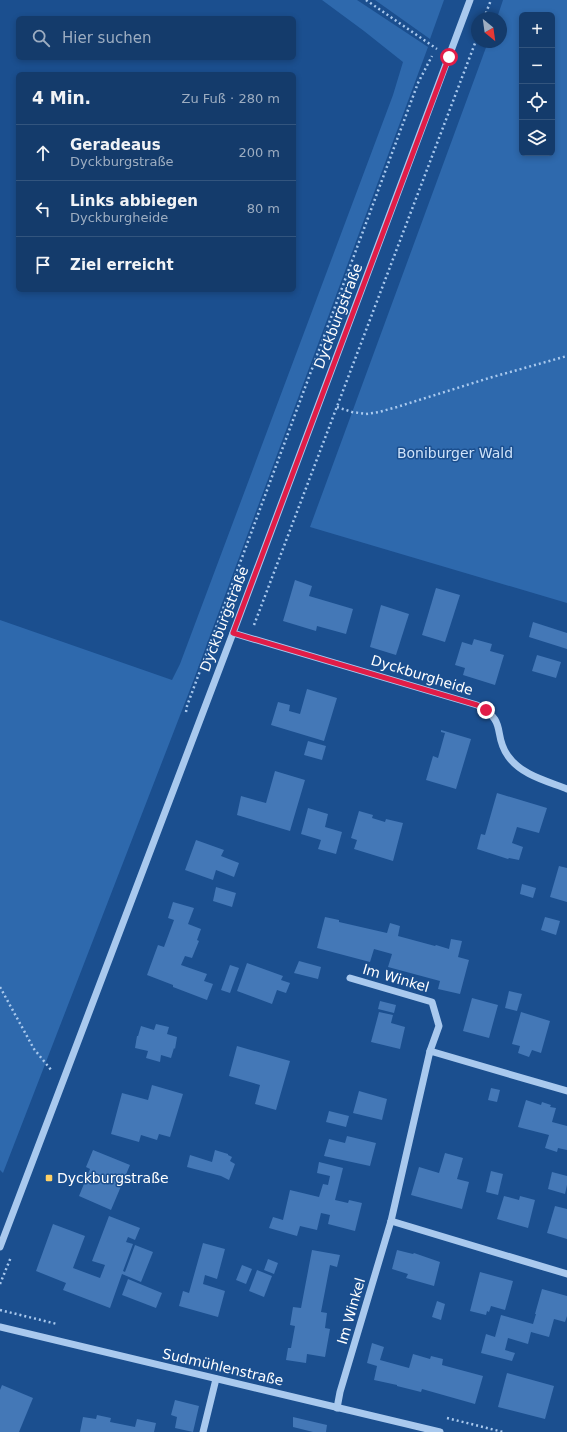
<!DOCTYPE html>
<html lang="de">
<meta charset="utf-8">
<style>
body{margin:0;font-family:"DejaVu Sans",sans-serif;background:#214673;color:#f1f3f6}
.controls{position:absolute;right:12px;top:12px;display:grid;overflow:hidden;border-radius:6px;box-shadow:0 2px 6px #0003}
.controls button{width:36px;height:36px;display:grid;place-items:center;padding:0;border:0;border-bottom:1px solid #33557e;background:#143b6b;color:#f1f3f6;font:20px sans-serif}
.compass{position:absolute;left:471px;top:12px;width:36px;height:36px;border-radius:50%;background:#143b6b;box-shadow:0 2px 6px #0003;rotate:151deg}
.stop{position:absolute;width:12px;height:12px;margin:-9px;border:3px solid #e11d48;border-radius:50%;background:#fff}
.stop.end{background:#e11d48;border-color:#fff;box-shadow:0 1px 4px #0008}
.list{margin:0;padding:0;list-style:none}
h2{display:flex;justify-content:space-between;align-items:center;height:52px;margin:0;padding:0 16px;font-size:17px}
h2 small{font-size:13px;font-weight:400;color:#9dadc1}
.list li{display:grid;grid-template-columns:26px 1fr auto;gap:12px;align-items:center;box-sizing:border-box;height:56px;padding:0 16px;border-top:1px solid #33557e}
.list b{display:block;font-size:15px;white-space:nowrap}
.list p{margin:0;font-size:13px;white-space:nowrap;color:#9dadc1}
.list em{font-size:13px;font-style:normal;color:#9dadc1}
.icon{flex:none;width:22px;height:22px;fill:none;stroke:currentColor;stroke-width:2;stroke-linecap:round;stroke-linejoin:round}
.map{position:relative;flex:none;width:567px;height:1432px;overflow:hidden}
.search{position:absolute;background:#143b6b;box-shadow:0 2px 6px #0003;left:16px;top:16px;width:280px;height:44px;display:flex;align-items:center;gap:10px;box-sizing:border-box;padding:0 14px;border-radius:6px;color:#9dadc1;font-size:15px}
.panel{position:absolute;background:#143b6b;box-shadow:0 2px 6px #0003;left:16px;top:72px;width:280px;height:220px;border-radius:6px}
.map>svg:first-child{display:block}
.green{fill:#2e69ad;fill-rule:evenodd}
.building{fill:#4478b7}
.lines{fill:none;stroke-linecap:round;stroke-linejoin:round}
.path{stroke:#a9c9ee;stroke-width:2.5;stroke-dasharray:2 3;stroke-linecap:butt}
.minor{stroke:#a9c9ee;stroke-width:7}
.route{stroke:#e11d48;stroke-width:5}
.poi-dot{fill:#ffd166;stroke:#1b4f8f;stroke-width:1.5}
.labels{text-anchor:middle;stroke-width:3;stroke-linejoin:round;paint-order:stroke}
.street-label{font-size:14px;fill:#fff;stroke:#1b4f8f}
.park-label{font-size:14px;fill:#cfe3fa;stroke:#1b4f8f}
.poi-label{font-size:14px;fill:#fff;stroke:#1b4f8f;text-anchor:start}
</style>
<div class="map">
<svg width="567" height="1432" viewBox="0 0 567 1432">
<rect width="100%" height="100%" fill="#1b4f8f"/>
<g class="green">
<polygon points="322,0 357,0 428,47 191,687 3,1173 0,1170 0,620 172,680 180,664 393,95 403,62 364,31"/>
<polygon points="375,0 444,0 430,39"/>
<path d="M 503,0 L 567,0 L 567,603 L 310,527 L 488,42 L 501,42 L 501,18 L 497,18 ZM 522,15 L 552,15 L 552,153 L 522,153 Z"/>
</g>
<g class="building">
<polygon points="295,580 312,586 309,596 353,609 346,634 317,626 316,631 283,621"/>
<polygon points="436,588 460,595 445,642 422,635"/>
<polygon points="381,605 409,614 396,655 370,647"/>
<polygon points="533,622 567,633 567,649 529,637"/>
<polygon points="474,639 492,644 490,651 504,655 495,685 463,675 465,668 455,665 462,642 472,645"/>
<polygon points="537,655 561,662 556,678 532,671"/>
<polygon points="307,689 337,698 324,741 271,725 278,702 290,705 289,711 300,714"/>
<polygon points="441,730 471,739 456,789 426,780 433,756 438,758 445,733 441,732"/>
<polygon points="308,741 326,746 322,760 304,755"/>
<polygon points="275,771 305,780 290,831 237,815 241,796 266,803"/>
<polygon points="497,793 547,808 539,833 517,827 512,843 523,847 519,860 509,858 508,859 477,849 481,834 485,835"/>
<polygon points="308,808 328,814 325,827 342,832 336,854 318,849 321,840 301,834"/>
<polygon points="359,811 373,815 372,818 385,822 386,819 403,823 393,861 354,849 357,840 351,838"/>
<polygon points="196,840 224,850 221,856 239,863 234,877 216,870 213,880 185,870"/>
<polygon points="559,866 567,868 567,902 550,897"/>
<polygon points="522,884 536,888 533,898 520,894"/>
<polygon points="216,887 236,893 232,907 213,901"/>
<polygon points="173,902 194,908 188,924 201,929 197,940 199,941 192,958 185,956 181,965 207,974 204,981 213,984 207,1000 173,987 173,985 147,975 158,945 164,947 174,920 168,918"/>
<polygon points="325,917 339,920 339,922 387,933 390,923 400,926 398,936 435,946 436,945 449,949 451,939 462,941 458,957 469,960 460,994 438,989 440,981 388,967 392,954 374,949 370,962 317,948"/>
<polygon points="545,917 560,921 556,935 541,930"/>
<polygon points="299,961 321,967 318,979 294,973"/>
<polygon points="247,963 283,976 281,980 290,983 286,993 277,990 272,1004 237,991"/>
<polygon points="230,965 239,968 230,993 221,990"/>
<polygon points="509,991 522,994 517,1011 505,1008"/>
<polygon points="472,998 498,1005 489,1038 463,1031"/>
<polygon points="380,1001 396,1005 394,1013 378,1009"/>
<polygon points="379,1012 393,1015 391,1023 405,1027 400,1049 371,1042"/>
<polygon points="521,1012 550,1021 541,1053 532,1050 529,1057 518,1053 520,1046 512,1044"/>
<polygon points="156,1024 169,1027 167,1034 177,1037 175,1049 174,1048 171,1058 161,1055 160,1062 146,1058 148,1051 135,1048 137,1036 138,1036 141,1026 154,1030"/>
<polygon points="237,1046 290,1061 276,1110 255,1104 260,1085 229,1076"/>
<polygon points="152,1085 183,1094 170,1137 159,1134 157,1140 141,1135 139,1142 111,1134 122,1093 148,1100"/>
<polygon points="491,1088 500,1090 497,1102 488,1100"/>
<polygon points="359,1091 387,1099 382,1120 353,1113"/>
<polygon points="526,1100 541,1105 542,1102 551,1105 550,1107 556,1108 552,1122 567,1126 567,1150 558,1148 557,1152 545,1148 549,1135 518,1127"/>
<polygon points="329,1111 349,1116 346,1127 326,1122"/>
<polygon points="347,1136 376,1143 370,1166 324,1156 329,1139 345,1143"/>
<polygon points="93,1150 130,1165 111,1210 79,1196 90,1169 86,1167"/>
<polygon points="215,1150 228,1154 228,1155 232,1157 230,1161 235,1164 229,1180 221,1176 187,1167 190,1155 212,1162"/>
<polygon points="445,1153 463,1158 457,1179 469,1182 462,1209 411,1195 419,1167 439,1173"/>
<polygon points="319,1162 343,1168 335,1200 348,1203 349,1200 362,1203 355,1231 328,1224 330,1215 321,1213 317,1230 300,1226 297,1236 269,1228 273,1217 283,1220 290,1190 319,1197 323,1184 328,1185 330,1176 317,1173"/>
<polygon points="491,1171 503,1174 498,1195 486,1192"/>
<polygon points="552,1172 567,1176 567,1185 565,1194 548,1189"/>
<polygon points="504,1196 519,1200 520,1196 535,1200 528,1228 497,1219"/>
<polygon points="555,1206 567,1209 567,1239 547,1233"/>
<polygon points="109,1216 140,1228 135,1240 128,1237 126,1242 133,1244 123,1271 125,1272 135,1245 153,1252 141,1282 122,1274 110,1308 63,1290 66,1283 36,1271 53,1224 85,1236 73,1268 100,1278 105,1265 92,1261"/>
<polygon points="203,1243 225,1249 217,1279 205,1275 203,1284 225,1291 218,1317 179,1306 183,1291 189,1293"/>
<polygon points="312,1250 340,1255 337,1267 330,1265 321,1312 327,1313 325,1328 330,1329 325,1357 307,1354 306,1363 286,1360 288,1348 291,1348 295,1326 290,1325 293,1307 301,1308"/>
<polygon points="397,1250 413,1254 414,1253 440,1262 434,1286 406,1278 408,1274 392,1269"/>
<polygon points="268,1259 278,1263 274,1274 264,1270"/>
<polygon points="242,1265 252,1269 246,1284 236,1280"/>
<polygon points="257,1270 272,1276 264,1297 249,1291"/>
<polygon points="480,1272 513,1281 505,1310 491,1306 489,1312 487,1311 486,1315 470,1311"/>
<polygon points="128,1279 162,1293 156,1308 122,1295"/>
<polygon points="542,1289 567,1296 567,1316 565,1322 554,1319 549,1337 531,1332 528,1344 508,1338 505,1350 515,1353 512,1361 481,1353 486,1334 495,1337 501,1315 533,1324 536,1314 535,1314"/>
<polygon points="437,1301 445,1304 441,1320 432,1317"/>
<polygon points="372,1343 384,1347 380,1360 409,1368 413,1354 430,1359 431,1356 443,1359 442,1365 483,1376 475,1404 422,1389 421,1392 397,1386 397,1385 374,1380 377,1366 367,1363"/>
<polygon points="507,1373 554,1386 545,1419 498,1407"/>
<polygon points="2,1385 33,1398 19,1432 0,1432 0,1390"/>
<polygon points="175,1400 199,1406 193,1432 175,1428 177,1417 171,1415"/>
<polygon points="97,1415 111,1418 110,1422 135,1427 137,1419 156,1423 154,1432 80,1432 83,1417 96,1419"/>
<polygon points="293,1417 327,1425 326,1432 313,1432 293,1427"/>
</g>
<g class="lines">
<g class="path">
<polyline points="366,0 437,49"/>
<polyline points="484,18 491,0"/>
<polyline points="337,407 352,412 366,414 379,412 397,407 489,378 567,356"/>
<polyline points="254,625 477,38"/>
<polyline points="186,712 187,706 418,83 432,56"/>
<polyline points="0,987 34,1049 52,1071"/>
<polyline points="0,1284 11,1257"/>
<polyline points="0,1310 57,1324"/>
<polyline points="447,1418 503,1432"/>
</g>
<g class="minor">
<path d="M 233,633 L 477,705 C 509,722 492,734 508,756 C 521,775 547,781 567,789"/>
<polyline points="350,978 432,1002 439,1026 430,1051"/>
<polyline points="391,1221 567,1274"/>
<polyline points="0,1247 233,633 470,0"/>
<polyline points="0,1327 440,1432"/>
<polyline points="337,1408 340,1392 391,1221 430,1051 567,1091"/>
<polyline points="203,1432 216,1379"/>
</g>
</g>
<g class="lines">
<polyline class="route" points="449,57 233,633 477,705 486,710"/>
</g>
<rect class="poi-dot" x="45" y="1174" width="8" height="8" rx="2"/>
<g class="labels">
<g class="street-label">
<text transform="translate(338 316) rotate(-69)" y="5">Dyckburgstraße</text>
<text transform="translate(224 619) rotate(-69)" y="5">Dyckburgstraße</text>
<text transform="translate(422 675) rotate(17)" y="5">Dyckburgheide</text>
<text transform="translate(396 978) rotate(16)" y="5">Im Winkel</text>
<text transform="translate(351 1311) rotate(-74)" y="5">Im Winkel</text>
<text transform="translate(223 1367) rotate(13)" y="5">Sudmühlenstraße</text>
</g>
<g class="park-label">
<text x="455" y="458">Boniburger Wald</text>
</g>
<g class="poi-label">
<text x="57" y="1183">Dyckburgstraße</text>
</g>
</g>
</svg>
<div class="controls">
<button>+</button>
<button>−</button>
<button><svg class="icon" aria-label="locate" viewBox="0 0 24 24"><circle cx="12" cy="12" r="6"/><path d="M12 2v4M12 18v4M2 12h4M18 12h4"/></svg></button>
<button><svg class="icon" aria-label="layers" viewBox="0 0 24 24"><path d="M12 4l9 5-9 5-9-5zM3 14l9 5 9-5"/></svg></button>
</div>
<svg class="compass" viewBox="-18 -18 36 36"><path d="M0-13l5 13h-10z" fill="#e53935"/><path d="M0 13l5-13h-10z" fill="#9dadc1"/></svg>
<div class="stop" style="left:449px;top:57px"></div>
<div class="stop end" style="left:486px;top:710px"></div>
<div class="search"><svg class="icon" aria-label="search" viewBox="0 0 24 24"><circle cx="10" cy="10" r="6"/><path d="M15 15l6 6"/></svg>Hier suchen</div>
<section class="panel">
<h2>4 Min.<small>Zu Fuß · 280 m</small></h2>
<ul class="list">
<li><svg class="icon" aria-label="ahead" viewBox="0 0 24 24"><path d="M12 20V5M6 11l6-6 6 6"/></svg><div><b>Geradeaus</b><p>Dyckburgstraße</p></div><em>200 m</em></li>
<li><svg class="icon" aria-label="left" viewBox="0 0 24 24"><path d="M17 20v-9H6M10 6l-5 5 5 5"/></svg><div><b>Links abbiegen</b><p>Dyckburgheide</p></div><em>80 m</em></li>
<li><svg class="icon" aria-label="arrive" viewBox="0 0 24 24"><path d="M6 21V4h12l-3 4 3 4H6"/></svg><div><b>Ziel erreicht</b></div></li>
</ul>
</section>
</div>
